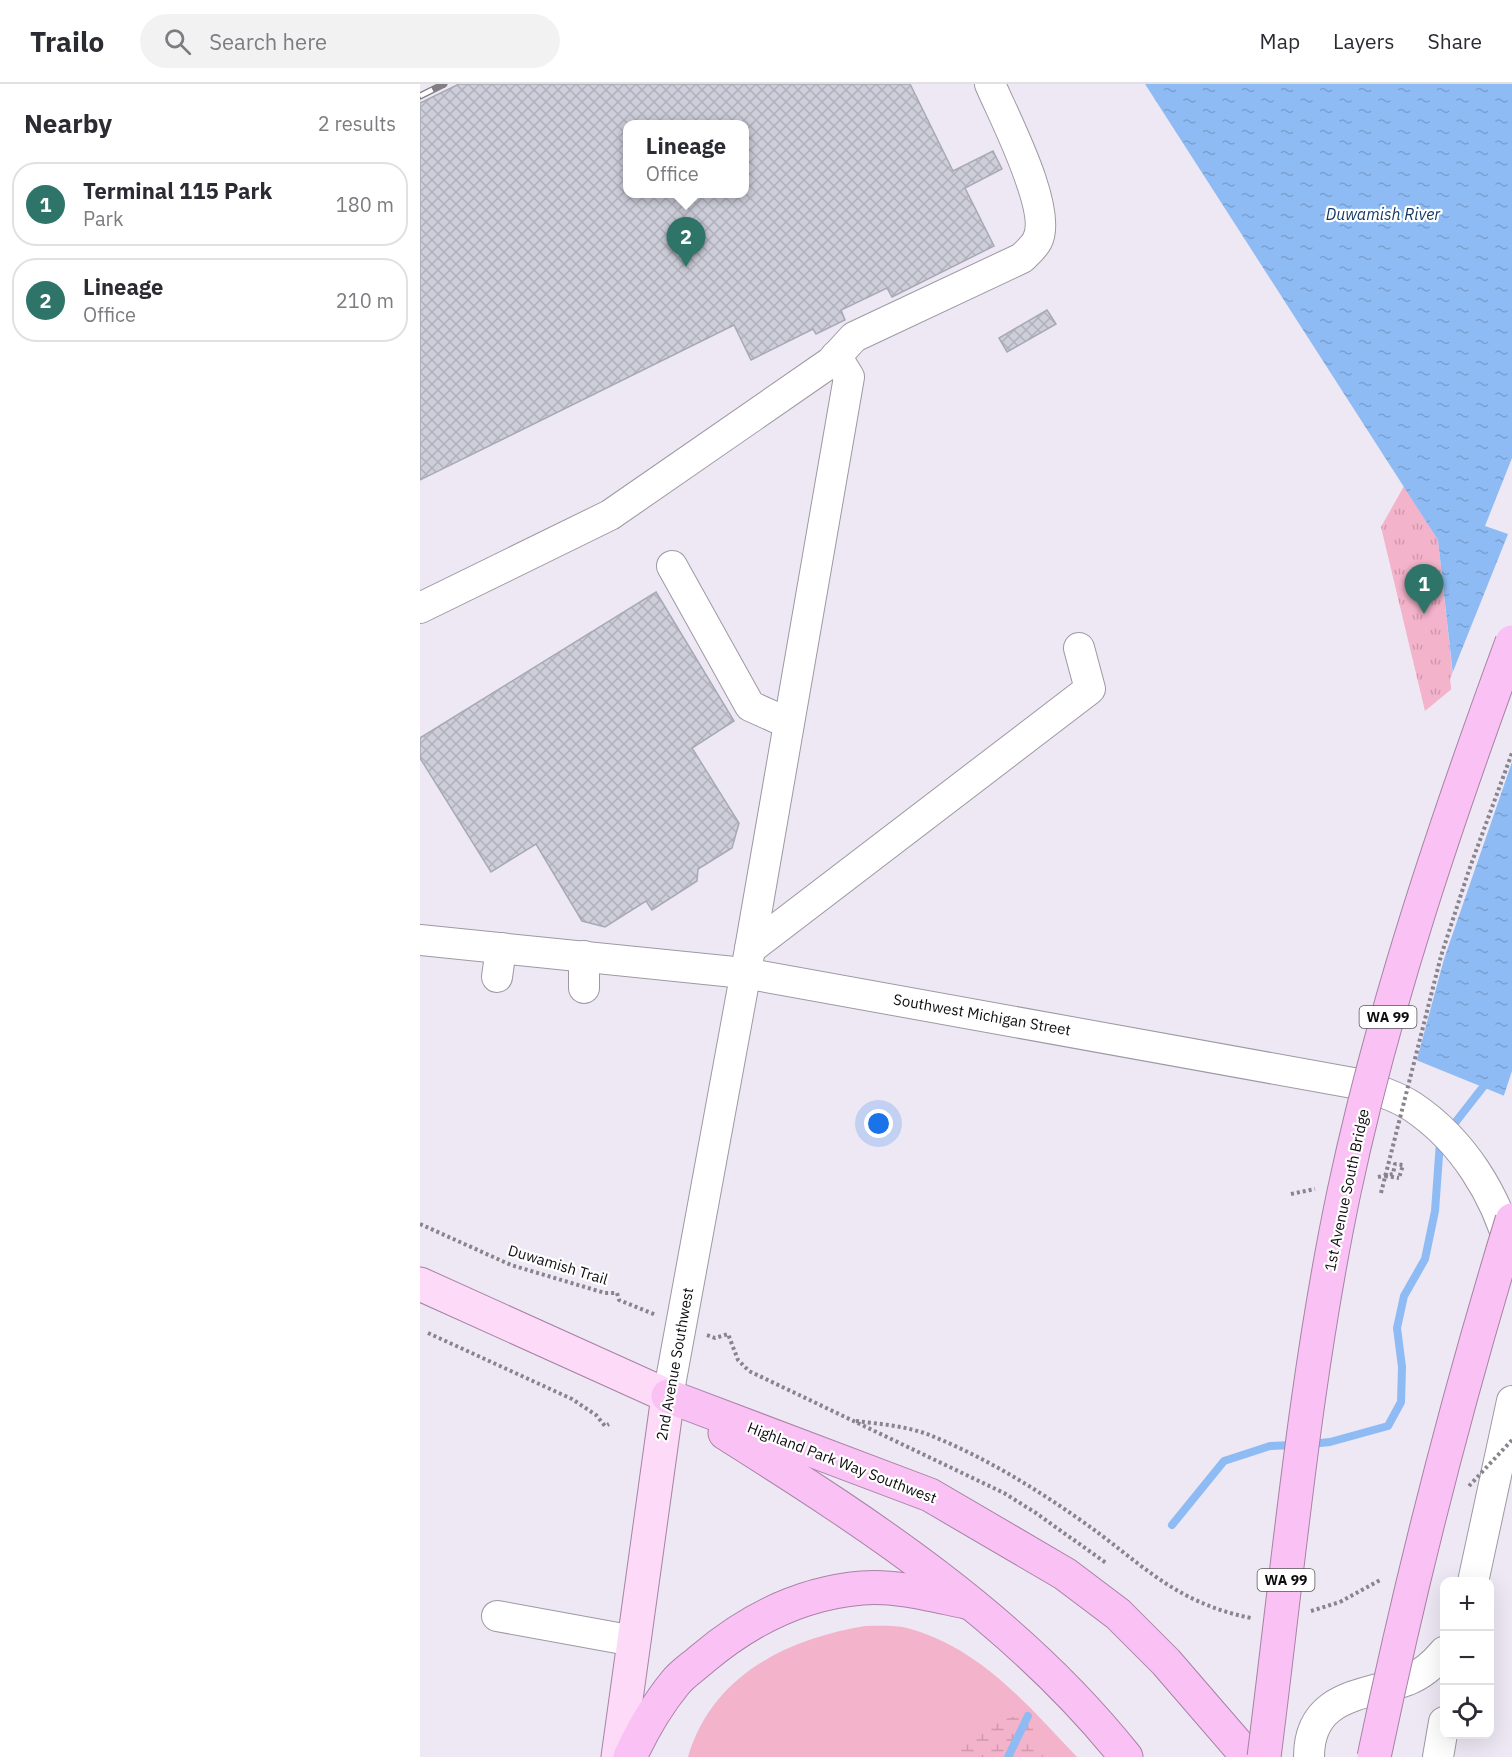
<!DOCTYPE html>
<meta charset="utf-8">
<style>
body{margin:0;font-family:"IBM Plex Sans",sans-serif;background:#f2f2f3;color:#2b2b33}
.controls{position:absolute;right:18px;bottom:18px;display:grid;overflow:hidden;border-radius:12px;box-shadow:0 6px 24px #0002}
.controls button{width:54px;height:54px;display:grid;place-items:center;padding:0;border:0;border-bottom:2px solid #e1e1e2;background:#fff;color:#2b2b33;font:30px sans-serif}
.you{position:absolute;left:459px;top:1040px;width:21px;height:21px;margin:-15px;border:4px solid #fff;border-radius:50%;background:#1a73e8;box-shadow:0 0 0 9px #1a73e833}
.badge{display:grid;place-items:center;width:39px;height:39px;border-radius:50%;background:#2f7468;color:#fff;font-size:20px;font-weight:700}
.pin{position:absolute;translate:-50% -50px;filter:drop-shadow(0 2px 3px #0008)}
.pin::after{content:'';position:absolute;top:32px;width:21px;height:18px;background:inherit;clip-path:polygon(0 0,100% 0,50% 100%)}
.popup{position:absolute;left:203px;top:36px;width:126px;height:78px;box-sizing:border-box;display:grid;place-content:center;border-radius:12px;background:#fff;filter:drop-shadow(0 2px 4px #0005);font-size:20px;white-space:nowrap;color:#7c7c81}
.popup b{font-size:22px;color:#2b2b33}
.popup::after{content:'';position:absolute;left:50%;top:100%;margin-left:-12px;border:12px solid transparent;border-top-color:#fff}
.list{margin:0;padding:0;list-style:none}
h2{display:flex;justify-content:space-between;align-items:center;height:78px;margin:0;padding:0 24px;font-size:26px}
h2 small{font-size:20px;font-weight:400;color:#7c7c81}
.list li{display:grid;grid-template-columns:39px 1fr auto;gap:18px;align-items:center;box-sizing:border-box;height:84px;margin:0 12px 12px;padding:0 12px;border:2px solid #e1e1e2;border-radius:24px}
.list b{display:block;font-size:22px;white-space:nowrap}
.list p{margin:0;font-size:20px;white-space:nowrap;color:#7c7c81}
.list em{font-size:20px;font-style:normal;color:#7c7c81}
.icon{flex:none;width:33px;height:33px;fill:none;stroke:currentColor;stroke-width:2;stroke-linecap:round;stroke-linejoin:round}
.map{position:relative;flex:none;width:1092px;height:1673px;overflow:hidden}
header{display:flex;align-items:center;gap:36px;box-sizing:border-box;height:84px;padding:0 30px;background:#fff;border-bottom:2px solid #e1e1e2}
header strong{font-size:28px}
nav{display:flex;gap:33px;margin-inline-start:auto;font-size:21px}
.search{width:420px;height:54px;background:#f2f2f3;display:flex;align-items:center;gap:15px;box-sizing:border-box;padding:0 21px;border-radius:33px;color:#7c7c81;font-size:22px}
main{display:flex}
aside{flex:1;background:#fff}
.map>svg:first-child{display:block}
.green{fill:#f3b3ca}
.wetland{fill:url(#wetland-marsh)}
.park{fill:url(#park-tufts)}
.water{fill:url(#water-ripples)}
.pier{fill:#ede8f4}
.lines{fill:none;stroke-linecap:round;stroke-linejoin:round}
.stream{stroke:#8ebbf4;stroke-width:8}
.building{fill:url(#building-cross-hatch);stroke:#a7a9b4;stroke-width:1.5;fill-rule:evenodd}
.minor-casing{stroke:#9d99a3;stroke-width:32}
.major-casing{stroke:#a782a4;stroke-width:35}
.highway-casing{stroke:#a782a4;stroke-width:35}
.path{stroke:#88848d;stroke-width:4;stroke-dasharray:3 3;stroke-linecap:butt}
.minor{stroke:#fff;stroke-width:30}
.major{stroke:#fcdaf8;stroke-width:33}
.highway{stroke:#fac1f4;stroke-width:33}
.rail-casing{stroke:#827e86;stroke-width:7}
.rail{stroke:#fff;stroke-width:4.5;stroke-dasharray:14;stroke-linecap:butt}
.highway-bridge-casing{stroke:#a782a4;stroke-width:35;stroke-linecap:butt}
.path-bridge{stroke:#88848d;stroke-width:4;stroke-dasharray:3 3;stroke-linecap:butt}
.highway-bridge{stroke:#fac1f4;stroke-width:33}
.labels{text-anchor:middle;stroke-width:4.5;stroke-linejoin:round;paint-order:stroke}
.shield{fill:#fff;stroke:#565558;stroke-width:1.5}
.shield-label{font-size:14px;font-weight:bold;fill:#0e0c10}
.street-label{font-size:15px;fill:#0e0c10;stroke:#fff}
.water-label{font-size:16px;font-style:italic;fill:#143966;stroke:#fff}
</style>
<header>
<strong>Trailo</strong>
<div class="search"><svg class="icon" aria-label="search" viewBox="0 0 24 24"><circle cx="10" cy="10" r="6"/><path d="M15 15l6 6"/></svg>Search here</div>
<nav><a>Map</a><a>Layers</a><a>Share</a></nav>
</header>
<main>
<aside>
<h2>Nearby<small>2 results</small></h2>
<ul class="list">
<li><span class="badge">1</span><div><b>Terminal 115 Park</b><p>Park</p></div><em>180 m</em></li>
<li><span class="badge">2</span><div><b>Lineage</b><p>Office</p></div><em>210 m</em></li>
</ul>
</aside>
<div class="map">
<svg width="1092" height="1673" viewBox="0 0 1092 1673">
<defs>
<pattern id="wetland-marsh" width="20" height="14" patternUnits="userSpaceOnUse" patternTransform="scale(1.5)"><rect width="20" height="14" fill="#f3b3ca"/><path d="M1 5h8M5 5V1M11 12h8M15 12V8" fill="none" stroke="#cf99ac"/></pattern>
<pattern id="park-tufts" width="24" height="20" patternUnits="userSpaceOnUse" patternTransform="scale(1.5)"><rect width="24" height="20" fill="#f3b3ca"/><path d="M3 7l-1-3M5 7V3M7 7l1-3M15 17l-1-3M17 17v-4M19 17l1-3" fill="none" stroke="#cf99ac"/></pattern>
<pattern id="water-ripples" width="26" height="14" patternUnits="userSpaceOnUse" patternTransform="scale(1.5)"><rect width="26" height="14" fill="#8ebbf4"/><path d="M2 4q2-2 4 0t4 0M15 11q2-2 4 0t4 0" fill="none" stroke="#79a0d0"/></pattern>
<pattern id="building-cross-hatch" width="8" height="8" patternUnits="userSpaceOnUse" patternTransform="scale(1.5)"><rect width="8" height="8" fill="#cdceda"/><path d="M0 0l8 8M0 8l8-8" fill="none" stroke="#afb0ba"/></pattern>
</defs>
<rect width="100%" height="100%" fill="#ede8f4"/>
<path class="green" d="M 445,1542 C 459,1542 474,1541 487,1544 C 559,1563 608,1621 657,1673 L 268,1673 C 292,1591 367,1555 445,1542 Z"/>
<path class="wetland" d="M 604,1629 L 616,1638 L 608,1658 L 626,1669 L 622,1673 L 537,1673 C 548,1647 579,1637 604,1629 Z"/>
<polygon class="park" points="984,402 1018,456 1034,603 1005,627 961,443"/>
<polygon class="water" points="725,0 1092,0 1092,1015 947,956 1039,645 1018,456"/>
<g class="pier">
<polygon points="1092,374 1092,678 1024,875 996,979 946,958 944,955 1036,645 1030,595 1088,450 1065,442"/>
<polygon points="1092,987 1092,1018 1083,1014"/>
</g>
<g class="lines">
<g class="stream">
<polyline points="890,1360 910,1358 968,1342 981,1318 982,1283 977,1244 984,1212 1005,1175 1015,1127 1020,1058 1063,1003"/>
<polyline points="752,1441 804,1377 850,1362 874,1361"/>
<polyline points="588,1673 608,1632"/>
</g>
</g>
<g class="building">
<path d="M 39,0 L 490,0 L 533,87 L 573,67 L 582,85 L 545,104 L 574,162 L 472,213 L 467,204 L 421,226 L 425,236 L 396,250 L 393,245 L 331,276 L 314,241 L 0,396 L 0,19 ZM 208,40 L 324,40 L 324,110 L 208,110 Z"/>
<polygon points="627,226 636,240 587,268 579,254"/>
<polygon points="236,508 314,637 272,664 319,739 312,764 278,785 277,797 232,826 226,817 185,843 162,837 116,760 71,788 0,674 0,654"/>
</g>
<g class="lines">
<g class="minor-casing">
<g id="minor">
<polyline points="252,482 330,622 368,639"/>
<path d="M 0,524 L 190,431 L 411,278 L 434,253 L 602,174 C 607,169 614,163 617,157 C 634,127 583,31 570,0"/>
<path d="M 0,856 L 324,889 L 933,999 C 953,1005 975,1011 993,1023 C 1042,1056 1076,1110 1091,1167"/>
<polyline points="330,865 670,605 659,564"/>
<polyline points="77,893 81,864"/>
<polyline points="164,904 164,872"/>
<polyline points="248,1312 330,865 429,293 416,272"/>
<polyline points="1053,1498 1092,1317"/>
<polyline points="77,1532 214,1557"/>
<path d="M 889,1673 C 889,1610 944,1612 988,1596 C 1003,1590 1014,1580 1024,1568"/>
<polyline points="1018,1673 1024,1638"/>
</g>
</g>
<g class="major-casing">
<polyline id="major" points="0,1200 248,1312 198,1673"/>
</g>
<g class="highway-casing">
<g id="highway">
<polyline points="248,1312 510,1411 645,1490 698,1530 746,1578 828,1673"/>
<path d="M 305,1349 C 451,1441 597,1536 706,1673"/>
<path d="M 210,1673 C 222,1647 237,1621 255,1599 C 262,1590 273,1583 282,1575 C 328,1536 381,1509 442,1504 C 476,1501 512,1511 546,1518"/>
</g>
</g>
<g class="path">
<polyline points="958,1093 973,1090 975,1080 983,1081 979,1094"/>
<polyline points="871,1110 895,1105"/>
<polyline points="0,1140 91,1181 185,1209 197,1209 199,1216 236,1231"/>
<polyline points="8,1249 152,1315 176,1331 185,1342 189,1340"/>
<polyline points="287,1251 295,1254 308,1250 318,1276 329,1287 584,1409 616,1429 686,1479"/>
<path d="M 436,1337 C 460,1340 488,1342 512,1352 C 564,1373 613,1403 659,1435 C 721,1478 752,1518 831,1534"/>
<polyline points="891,1527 920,1518"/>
</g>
<use href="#minor" class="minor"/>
<use href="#major" class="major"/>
<use href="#highway" class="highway"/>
<g class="rail-casing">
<polyline id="rail" points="0,12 24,0"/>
</g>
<use href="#rail" class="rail"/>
<g class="highway-bridge-casing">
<g id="highway-bridge">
<path d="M 844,1673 C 868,1485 885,1294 924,1108 C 964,920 1026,738 1092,558"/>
<path d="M 954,1673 C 992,1492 1038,1312 1092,1136"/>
</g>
</g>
<g class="path-bridge">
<polyline points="965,1092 979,1094"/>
<polyline points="961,1109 1021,872 1049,786 1092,669"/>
<polyline points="1049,1402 1092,1356"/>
<polyline points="920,1518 962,1495"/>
</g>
<use href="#highway-bridge" class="highway-bridge"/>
</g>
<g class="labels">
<g class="shield">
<rect x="939.5" y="922" width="57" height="22" rx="4.5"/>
<rect x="837.5" y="1485" width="57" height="22" rx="4.5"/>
</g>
<g class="shield-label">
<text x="968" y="938">WA 99</text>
<text x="866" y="1501">WA 99</text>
</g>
<g class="street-label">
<text transform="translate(562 931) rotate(10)" y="5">Southwest Michigan Street</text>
<text transform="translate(927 1106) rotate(-78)" y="5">1st Avenue South Bridge</text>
<text transform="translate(138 1181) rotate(17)" y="5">Duwamish Trail</text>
<text transform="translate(255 1280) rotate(-80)" y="5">2nd Avenue Southwest</text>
<text transform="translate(422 1379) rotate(21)" y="5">Highland Park Way Southwest</text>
</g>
<g class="water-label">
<text x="963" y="136">Duwamish River</text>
</g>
</g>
</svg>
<div class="controls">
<button>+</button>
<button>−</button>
<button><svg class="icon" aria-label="locate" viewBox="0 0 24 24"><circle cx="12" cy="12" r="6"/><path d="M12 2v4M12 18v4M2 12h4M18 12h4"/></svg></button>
</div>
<div class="you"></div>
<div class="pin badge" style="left:1004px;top:530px">1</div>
<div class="pin badge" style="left:266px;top:183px">2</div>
<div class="popup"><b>Lineage</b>Office</div>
</div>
</main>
